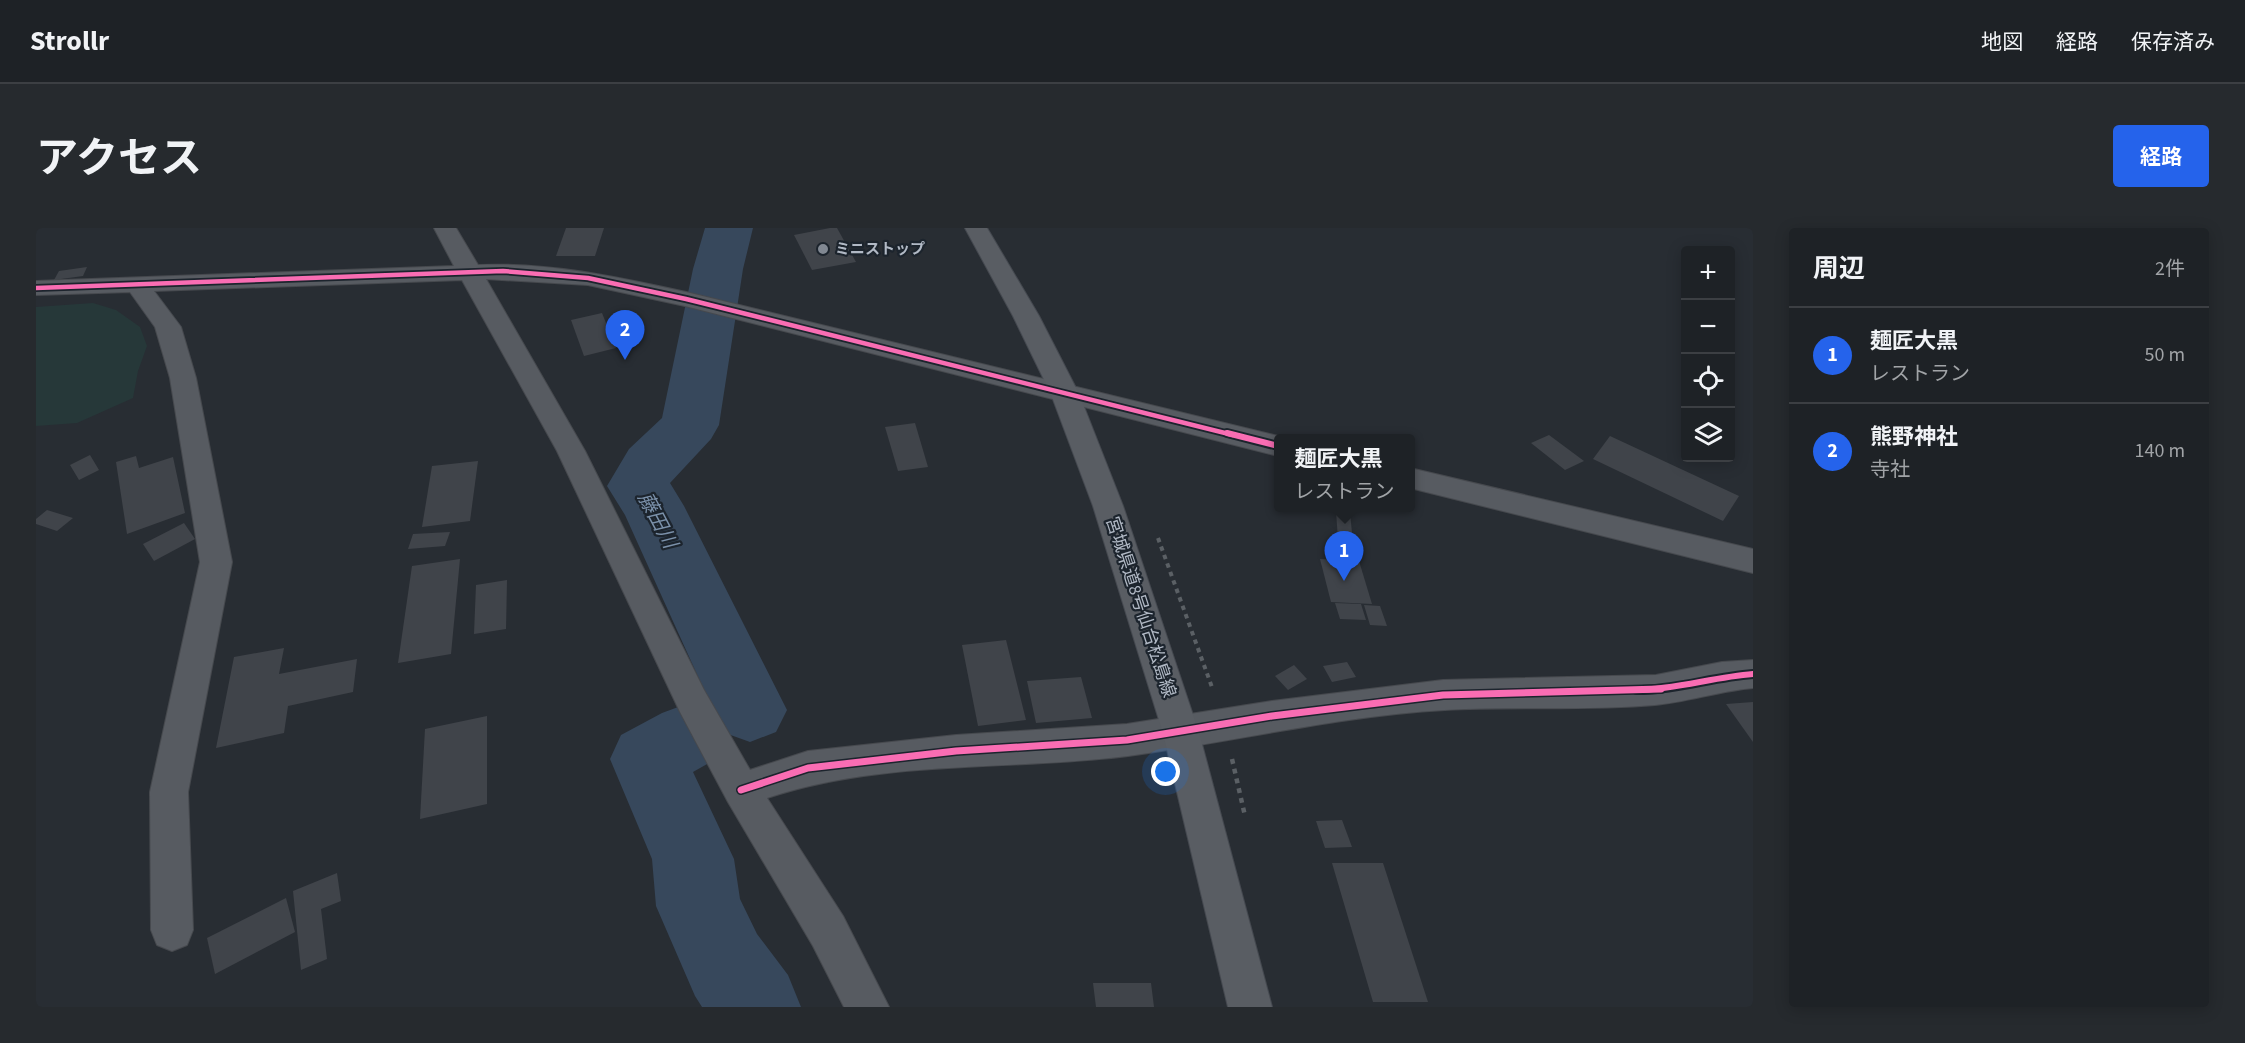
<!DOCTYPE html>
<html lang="ja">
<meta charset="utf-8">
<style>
body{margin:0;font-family:"Source Sans 3","Noto Sans JP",sans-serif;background:#262a2e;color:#f1f3f6}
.controls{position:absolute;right:18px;top:18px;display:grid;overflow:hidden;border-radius:6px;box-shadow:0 3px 15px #0003}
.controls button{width:54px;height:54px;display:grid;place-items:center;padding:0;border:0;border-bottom:2px solid #3c3f43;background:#1e2226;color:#f1f3f6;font:30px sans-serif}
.you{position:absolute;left:1130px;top:544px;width:21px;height:21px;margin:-15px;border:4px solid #fff;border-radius:50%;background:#1a73e8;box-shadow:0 0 0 9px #1a73e833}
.badge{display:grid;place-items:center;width:39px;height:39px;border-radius:50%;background:#2563eb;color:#fff;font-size:20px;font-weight:700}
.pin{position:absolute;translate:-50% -50px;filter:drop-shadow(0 2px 3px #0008)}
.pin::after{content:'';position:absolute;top:32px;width:21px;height:18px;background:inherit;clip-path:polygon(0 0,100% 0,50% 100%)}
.popup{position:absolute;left:1238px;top:206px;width:141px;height:78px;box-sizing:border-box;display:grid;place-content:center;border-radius:6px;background:#1e2226;filter:drop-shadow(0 2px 4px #0005);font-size:20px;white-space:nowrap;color:#a1a4a7}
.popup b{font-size:22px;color:#f1f3f6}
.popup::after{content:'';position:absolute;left:50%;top:100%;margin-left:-12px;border:12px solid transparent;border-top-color:#1e2226}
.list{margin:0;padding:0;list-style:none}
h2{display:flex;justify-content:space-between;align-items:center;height:78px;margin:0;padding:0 24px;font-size:26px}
h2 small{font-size:20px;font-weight:400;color:#a1a4a7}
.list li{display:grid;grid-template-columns:39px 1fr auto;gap:18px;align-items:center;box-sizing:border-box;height:96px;padding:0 24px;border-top:2px solid #3c3f43}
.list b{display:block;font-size:22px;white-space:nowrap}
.list p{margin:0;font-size:20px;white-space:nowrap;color:#a1a4a7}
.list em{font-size:20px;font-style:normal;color:#a1a4a7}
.icon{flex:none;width:33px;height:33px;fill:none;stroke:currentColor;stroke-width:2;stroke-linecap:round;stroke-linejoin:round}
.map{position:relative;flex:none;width:1717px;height:779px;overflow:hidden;border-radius:6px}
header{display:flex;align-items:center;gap:36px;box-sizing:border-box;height:84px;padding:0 30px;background:#1e2226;border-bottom:2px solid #3c3f43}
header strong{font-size:28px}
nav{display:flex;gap:33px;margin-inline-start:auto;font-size:21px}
.intro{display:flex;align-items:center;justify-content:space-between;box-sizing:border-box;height:144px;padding:0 36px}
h1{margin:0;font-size:42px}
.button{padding:15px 27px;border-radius:6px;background:#2563eb;color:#fff;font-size:21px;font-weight:700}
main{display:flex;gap:36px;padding:0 36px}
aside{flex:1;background:#1e2226;border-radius:6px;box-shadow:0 3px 15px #0003}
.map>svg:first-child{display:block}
.green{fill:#263839}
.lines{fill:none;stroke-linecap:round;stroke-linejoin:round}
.river{fill:#37485c;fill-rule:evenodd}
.building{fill:#40444a}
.minor-casing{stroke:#46494e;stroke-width:2}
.major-casing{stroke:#454950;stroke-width:2}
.path-far1{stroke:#5b6065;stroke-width:4;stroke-dasharray:4.5 4.5;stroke-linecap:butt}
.path{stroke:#5b6065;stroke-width:4.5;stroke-dasharray:5 5;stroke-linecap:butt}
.minor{fill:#575b61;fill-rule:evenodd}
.major{fill:#595d63;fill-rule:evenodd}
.cycleway-far2-casing{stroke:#1c242d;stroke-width:8}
.cycleway-far1-casing{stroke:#1c242d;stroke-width:10}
.cycleway-casing{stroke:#1c242d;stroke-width:10}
.cycleway-far2{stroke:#f96db3;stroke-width:4.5}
.cycleway-far1{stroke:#f96db3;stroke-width:6}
.cycleway{stroke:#f96db3;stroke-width:7}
.poi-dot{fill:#818892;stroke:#1c242d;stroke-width:2}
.labels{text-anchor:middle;stroke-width:4.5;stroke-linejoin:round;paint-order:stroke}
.far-poi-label{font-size:15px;font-weight:bold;fill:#b1b9c5;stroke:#1c242d;text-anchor:start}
.street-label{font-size:18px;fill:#b1b9c5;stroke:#1c242d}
.water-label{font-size:20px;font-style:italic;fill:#7b91aa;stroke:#1c242d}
</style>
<header>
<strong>Strollr</strong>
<nav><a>地図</a><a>経路</a><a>保存済み</a></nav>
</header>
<div class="intro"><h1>アクセス</h1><a class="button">経路</a></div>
<main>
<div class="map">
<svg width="1717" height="779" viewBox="0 0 1717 779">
<rect width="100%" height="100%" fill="#282d33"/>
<polygon class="green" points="57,75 80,82 104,99 111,118 102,143 97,170 41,195 0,198 0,79"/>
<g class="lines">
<polygon class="river" points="669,0 717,0 707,41 683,197 675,211 634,255 648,278 751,482 740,504 714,514 689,505 691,508 680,531 657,544 698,631 704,671 721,706 752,747 765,779 666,779 659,768 620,678 616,631 574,531 585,507 626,485 653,475 678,484 589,287 571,258 593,221 626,190 657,41"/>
</g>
<g class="building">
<polygon points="530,0 568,0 559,28 520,28"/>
<polygon points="794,0 801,0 820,34 776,42 758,7"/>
<polygon points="51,39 47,48 18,52 23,43"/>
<polygon points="566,85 580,120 548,128 535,92"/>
<polygon points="879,195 892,239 862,243 849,199"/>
<polygon points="1513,207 1548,233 1529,242 1495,215"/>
<polygon points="1574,208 1703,268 1687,293 1557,231"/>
<polygon points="54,227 63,242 43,252 34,237"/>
<polygon points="100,228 103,240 137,229 149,285 91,306 80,234"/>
<polygon points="442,233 434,293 386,299 396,238"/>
<polygon points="11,282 37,290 21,303 0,296 0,291"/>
<polygon points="1300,282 1314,284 1317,316 1302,313"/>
<polygon points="148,295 159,311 118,333 107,316"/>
<polygon points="414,304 409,318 372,321 377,306"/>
<polygon points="424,331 415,426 362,435 376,338"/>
<polygon points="1284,331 1323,333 1336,376 1295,374"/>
<polygon points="471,352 470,401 438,406 440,357"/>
<polygon points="1299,375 1325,376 1330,392 1304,391"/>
<polygon points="1328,377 1344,378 1351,398 1334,397"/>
<polygon points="970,412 990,492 942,498 926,417"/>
<polygon points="248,420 243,446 321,431 317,464 252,478 248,505 180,520 198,429"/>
<polygon points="1311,434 1320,449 1296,454 1287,438"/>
<polygon points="1258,437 1271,451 1252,462 1239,448"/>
<polygon points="1045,449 1056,490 1000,495 991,453"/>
<polygon points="1717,474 1717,514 1690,476"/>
<polygon points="451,488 451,576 384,591 389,501"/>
<polygon points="1306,592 1316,619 1289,620 1280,593"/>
<polygon points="1296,635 1347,635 1392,774 1337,774"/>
<polygon points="301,645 305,673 285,681 291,731 265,742 257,663"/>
<polygon points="250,670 259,704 179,746 171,710"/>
<polygon points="1057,755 1115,755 1118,779 1060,779"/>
</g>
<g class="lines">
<g class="minor-casing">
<g id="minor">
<path d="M 398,0 L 420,0 L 442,37 C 513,34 581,49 650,64 L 1250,210 L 1242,210 L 1242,228 L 649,78 L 552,57 L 450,51 L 549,223 L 668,462 L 714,542 L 772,523 L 920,507 L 1091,496 L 1236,473 L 1407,452 L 1620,447 L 1686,434 L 1717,432 L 1717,460 C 1683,463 1652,474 1619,477 C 1549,483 1478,478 1409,482 C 1302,488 1198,514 1092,528 C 973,543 847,531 731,570 L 807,688 L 853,779 L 808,779 L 777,718 L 692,574 L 644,484 L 521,223 L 426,52 L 118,63 L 145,99 L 160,150 L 196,334 L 152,564 L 157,702 L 151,717 L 136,723 L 121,717 L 115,702 L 114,564 L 164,334 L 134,150 L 119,99 L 94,64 L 0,67 L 0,53 L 418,38 Z"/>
<polygon points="1374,240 1717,321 1717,345 1374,260"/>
</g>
</g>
<g class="major-casing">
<polygon id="major" points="929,0 951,0 1003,88 1043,166 1087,278 1163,505 1236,779 1192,779 1127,505 1057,278 1015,166 977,88"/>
</g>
<polyline class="path-far1" points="1122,310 1177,462"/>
<polyline class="path" points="1196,531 1209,588"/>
<use href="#minor" class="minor"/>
<use href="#major" class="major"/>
<g class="cycleway-far2-casing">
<polyline id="cycleway-far2" points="0,60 467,43 552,50 650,71 1197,207"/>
</g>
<g class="cycleway-far1-casing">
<g id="cycleway-far1">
<polyline points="1191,205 1242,218"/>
<path d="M 1600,462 C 1639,462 1677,449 1717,446"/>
</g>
</g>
<g class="cycleway-casing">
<polyline id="cycleway" points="705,562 772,540 920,523 1091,512 1236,488 1407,467 1625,461"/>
</g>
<use href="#cycleway-far2" class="cycleway-far2"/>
<use href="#cycleway-far1" class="cycleway-far1"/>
<use href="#cycleway" class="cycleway"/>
</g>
<circle class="poi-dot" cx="787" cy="21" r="6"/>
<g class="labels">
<g class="far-poi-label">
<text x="799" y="26">ミニストップ</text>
</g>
<g class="street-label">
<text transform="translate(1105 379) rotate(72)" y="6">宮城県道8号仙台松島線</text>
</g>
<g class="water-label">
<text transform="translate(622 292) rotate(62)" y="7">藤田川</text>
</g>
</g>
</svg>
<div class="controls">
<button>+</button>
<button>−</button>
<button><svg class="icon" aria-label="locate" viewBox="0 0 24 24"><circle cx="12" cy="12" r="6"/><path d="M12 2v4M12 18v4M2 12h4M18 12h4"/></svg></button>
<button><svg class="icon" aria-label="layers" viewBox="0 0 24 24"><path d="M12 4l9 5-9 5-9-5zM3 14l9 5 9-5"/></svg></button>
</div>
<div class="you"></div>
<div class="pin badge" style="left:1308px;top:353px">1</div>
<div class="popup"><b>麺匠大黒</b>レストラン</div>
<div class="pin badge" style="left:589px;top:132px">2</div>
</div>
<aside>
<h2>周辺<small>2件</small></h2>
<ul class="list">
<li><span class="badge">1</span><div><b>麺匠大黒</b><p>レストラン</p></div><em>50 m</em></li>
<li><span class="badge">2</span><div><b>熊野神社</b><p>寺社</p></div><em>140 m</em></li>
</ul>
</aside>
</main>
